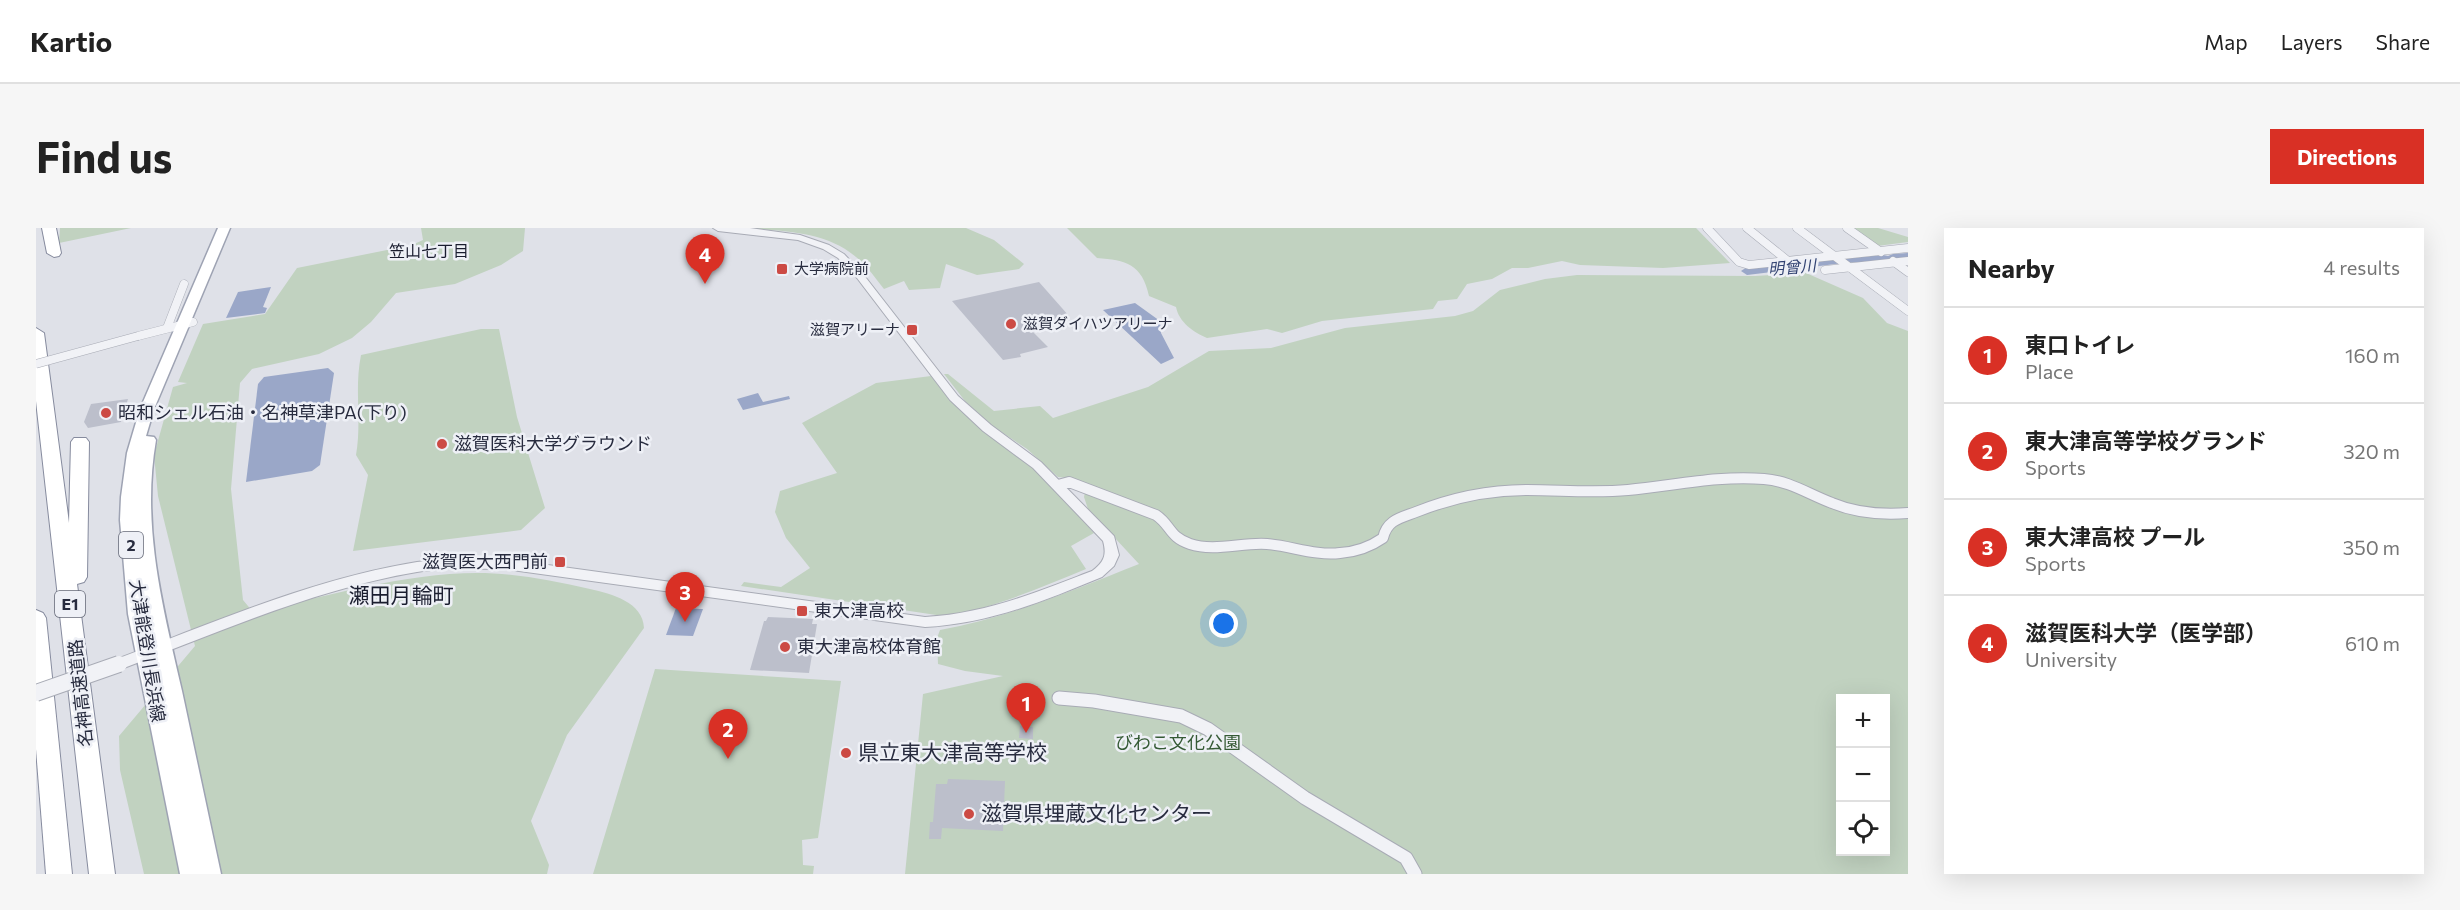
<!DOCTYPE html>
<meta charset="utf-8">
<style>
body{margin:0;font-family:Commissioner,"Noto Sans JP",sans-serif;background:#f6f6f6;color:#222}
.controls{position:absolute;right:18px;bottom:18px;display:grid;overflow:hidden;border-radius:0px;box-shadow:0 6px 24px #0002}
.controls button{width:54px;height:54px;display:grid;place-items:center;padding:0;border:0;border-bottom:2px solid #e0e0e0;background:#fff;color:#222;font:30px sans-serif}
.you{position:absolute;left:1188px;top:396px;width:21px;height:21px;margin:-15px;border:4px solid #fff;border-radius:50%;background:#1a73e8;box-shadow:0 0 0 9px #1a73e833}
.badge{display:grid;place-items:center;width:39px;height:39px;border-radius:50%;background:#d93025;color:#fff;font-size:20px;font-weight:700}
.pin{position:absolute;translate:-50% -50px;filter:drop-shadow(0 2px 3px #0008)}
.pin::after{content:'';position:absolute;top:32px;width:21px;height:18px;background:inherit;clip-path:polygon(0 0,100% 0,50% 100%)}
.list{margin:0;padding:0;list-style:none}
h2{display:flex;justify-content:space-between;align-items:center;height:78px;margin:0;padding:0 24px;font-size:26px}
h2 small{font-size:20px;font-weight:400;color:#767676}
.list li{display:grid;grid-template-columns:39px 1fr auto;gap:18px;align-items:center;box-sizing:border-box;height:96px;padding:0 24px;border-top:2px solid #e0e0e0}
.list b{display:block;font-size:22px;white-space:nowrap}
.list p{margin:0;font-size:20px;white-space:nowrap;color:#767676}
.list em{font-size:20px;font-style:normal;color:#767676}
.icon{flex:none;width:33px;height:33px;fill:none;stroke:currentColor;stroke-width:2;stroke-linecap:round;stroke-linejoin:round}
.map{position:relative;flex:none;width:1872px;height:646px;overflow:hidden;border-radius:0px}
header{display:flex;align-items:center;gap:36px;box-sizing:border-box;height:84px;padding:0 30px;background:#fff;border-bottom:2px solid #e0e0e0}
header strong{font-size:28px}
nav{display:flex;gap:33px;margin-inline-start:auto;font-size:21px}
.intro{display:flex;align-items:center;justify-content:space-between;box-sizing:border-box;height:144px;padding:0 36px}
h1{margin:0;font-size:42px}
.button{padding:15px 27px;border-radius:0px;background:#d93025;color:#fff;font-size:21px;font-weight:700}
main{display:flex;gap:36px;padding:0 36px}
aside{flex:1;background:#fff;border-radius:0px;box-shadow:0 6px 24px #0002}
.map>svg:first-child{display:block}
.green{fill:#c1d2c0;fill-rule:evenodd}
.water{fill:#9aa7c8}
.lines{fill:none;stroke-linecap:round;stroke-linejoin:round}
.river{fill:#9aa7c8;fill-rule:evenodd}
.building{fill:#bcbfcb}
.minor-far2-casing{stroke:#a8abb5;stroke-width:9}
.minor-far1-casing{stroke:#a8abb5;stroke-width:12}
.minor-casing{stroke:#a8abb5;stroke-width:15}
.tertiary-casing{stroke:#a8abb5;stroke-width:2}
.primary-casing{stroke:#9ea3b3;stroke-width:3}
.motorway-casing{stroke:#868b9e;stroke-width:2}
.minor-far2{stroke:#f1f2f6;stroke-width:8}
.minor-far1{stroke:#f1f2f6;stroke-width:10}
.minor{stroke:#f1f2f6;stroke-width:13}
.tertiary{fill:#f1f2f6;fill-rule:evenodd}
.primary{fill:#fff;fill-rule:evenodd}
.motorway{fill:#fff;fill-rule:evenodd}
.minor-bridge-casing{stroke:#a8abb5;stroke-width:9;stroke-linecap:butt}
.tertiary-bridge-casing{stroke:#a8abb5;stroke-width:18;stroke-linecap:butt}
.minor-bridge{stroke:#f1f2f6;stroke-width:8}
.tertiary-bridge{stroke:#f1f2f6;stroke-width:16}
.poi-dot{fill:#cc4a44;stroke:#eef0f6;stroke-width:2}
.labels{text-anchor:middle;stroke-width:5;stroke-linejoin:round;paint-order:stroke}
.far-poi-label{font-size:15px;fill:#282c3f;stroke:#eef0f6;text-anchor:start}
.far-neighbourhood-label{font-size:16px;fill:#1a1d2f;stroke:#eef0f6}
.far-water-label{font-size:16px;font-style:italic;fill:#324372;stroke:#eef0f6}
.shield{fill:#eef0f6;stroke:#636776;stroke-width:1.5}
.shield-label{font-size:16px;font-weight:bold;fill:#282c3f}
.poi-label{font-size:18px;fill:#282c3f;stroke:#eef0f6;text-anchor:start}
.street-label{font-size:18px;fill:#282c3f;stroke:#eef0f6}
.park-label{font-size:18px;fill:#355a35;stroke:#eef0f6}
.quarter-label{font-size:21px;fill:#1a1d2f;stroke:#eef0f6}
.near-poi-label{font-size:21px;fill:#282c3f;stroke:#eef0f6;text-anchor:start}
</style>
<header>
<strong>Kartio</strong>
<nav><a>Map</a><a>Layers</a><a>Share</a></nav>
</header>
<div class="intro"><h1>Find us</h1><a class="button">Directions</a></div>
<main>
<div class="map">
<svg width="1872" height="646" viewBox="0 0 1872 646">
<rect width="100%" height="100%" fill="#dfe1e8"/>
<g class="green">
<polygon points="24,0 95,0 23,15"/>
<path d="M 385,0 L 489,0 L 487,23 L 465,37 L 419,56 L 360,65 L 335,94 L 316,110 L 283,126 L 216,141 L 204,155 L 195,261 L 207,372 L 217,384 C 288,369 369,345 441,345 C 480,345 517,353 554,361 C 576,366 607,374 608,400 L 531,507 L 495,593 L 513,637 L 511,646 L 108,646 L 84,542 L 83,508 L 159,418 L 122,268 L 118,227 L 137,159 L 151,155 L 142,154 L 167,96 L 229,86 L 261,40 L 376,17 L 387,12 Z"/>
<path d="M 699,0 L 930,0 L 958,12 L 988,36 L 983,41 L 941,47 L 910,36 L 904,60 L 873,62 L 868,53 L 848,61 C 839,50 831,37 820,29 C 787,1 739,3 699,0 Z"/>
<path d="M 1031,0 L 1660,0 L 1694,35 L 1627,40 L 1544,37 L 1526,33 L 1492,40 L 1476,40 L 1456,51 L 1431,56 L 1421,71 L 1402,73 L 1397,81 L 1286,93 L 1246,105 L 1231,101 L 1171,110 C 1157,104 1143,94 1140,79 L 1113,68 C 1106,36 1090,32 1061,30 Z"/>
<polygon points="1816,0 1842,0 1872,9 1872,14 1841,18"/>
<path d="M 1770,45 L 1827,70 L 1851,95 L 1872,103 L 1872,646 L 869,646 L 887,466 L 967,448 L 929,443 L 902,436 L 901,410 L 904,402 C 973,389 1038,362 1103,336 L 1052,281 L 1048,269 L 1050,259 L 1032,250 L 1022,249 L 991,221 L 955,197 L 929,173 L 908,146 L 912,146 L 958,183 L 1004,178 L 1017,190 L 1112,159 L 1173,123 L 1235,120 L 1309,100 L 1419,88 L 1437,83 L 1464,62 L 1509,51 L 1541,47 L 1719,48 ZM 1804,470 L 1850,470 L 1850,624 L 1804,624 Z"/>
<path d="M 445,101 L 463,101 L 481,189 L 509,280 L 485,302 L 317,323 L 332,247 L 320,227 C 326,193 318,162 325,127 Z"/>
<path d="M 895,148 L 913,171 L 941,198 L 991,234 L 1020,262 L 1058,305 L 1035,318 L 1050,341 C 1003,360 957,381 907,388 L 705,358 L 708,354 L 745,359 L 774,340 L 750,310 L 739,284 L 744,263 L 801,245 L 766,195 L 840,155 Z"/>
<polygon points="619,441 805,453 782,610 766,612 767,637 778,638 777,646 557,646"/>
</g>
<g class="water">
<polygon points="235,59 227,79 231,80 229,85 190,90 202,64"/>
<polygon points="1099,75 1124,93 1125,105 1138,130 1125,136 1067,82"/>
<polygon points="292,140 298,145 284,237 276,243 210,254 222,156 228,149"/>
<polygon points="722,165 727,174 753,168 754,171 707,182 701,171"/>
<polygon points="640,380 667,381 657,408 630,407"/>
</g>
<g class="lines">
<polygon class="river" points="1872,25 1872,31 1852,31 1847,33 1807,35 1711,47 1705,43 1711,39 1847,27 1852,28 1857,26"/>
</g>
<g class="building">
<polygon points="1003,54 1033,88 997,104 1012,119 984,126 985,129 967,132 916,73"/>
<polygon points="92,171 85,194 52,200 48,194 55,176"/>
<polygon points="732,389 777,391 776,396 781,396 773,445 714,442 728,393 730,393"/>
<polygon points="984,498 997,499 997,511 983,510"/>
<polygon points="912,551 969,553 967,603 906,600 905,611 893,611 894,594 897,594 900,556 911,556"/>
</g>
<g class="lines">
<g class="minor-far2-casing">
<g id="minor-far2">
<polyline points="1671,0 1703,34 1713,37 1872,20"/>
<polyline points="1711,0 1752,33"/>
<polyline points="1761,0 1872,83"/>
<polyline points="1811,0 1845,24"/>
<polyline points="1857,33 1872,44"/>
<polyline points="1789,42 1872,33"/>
<polyline points="131,100 148,56"/>
<polyline points="102,108 157,94"/>
</g>
</g>
<g class="minor-far1-casing">
<path id="minor-far1" d="M 1022,257 L 1033,254 L 1120,287 C 1135,297 1133,309 1154,316 C 1178,324 1207,314 1231,316 C 1255,318 1280,328 1304,325 C 1320,324 1334,319 1347,310 C 1351,292 1364,290 1380,284 C 1415,270 1454,262 1491,262 C 1525,262 1558,265 1592,262 C 1637,258 1682,247 1728,251 C 1754,253 1772,266 1796,275 C 1820,285 1846,287 1872,285"/>
</g>
<g class="minor-casing">
<polyline id="minor" points="1023,470 1058,473 1145,488 1172,501 1269,570 1370,630 1379,646"/>
</g>
<g class="tertiary-casing">
<path id="tertiary" d="M 677,0 L 714,0 L 764,7 L 793,17 L 808,26 L 827,46 L 922,168 L 955,197 L 1005,234 L 1078,308 L 1083,327 L 1078,338 L 1066,349 C 1008,373 952,396 889,399 L 468,341 C 439,341 409,339 381,344 C 279,361 184,404 88,440 L 78,440 L 75,436 L 78,432 C 177,395 276,351 381,334 C 410,330 439,331 468,331 L 889,389 C 949,386 1001,364 1056,343 C 1068,334 1071,327 1067,313 L 997,240 L 947,203 L 914,172 L 821,50 L 802,30 L 787,21 L 762,12 L 682,3 Z"/>
</g>
<g class="primary-casing">
<path id="primary" d="M 182,0 L 194,0 L 118,181 L 110,208 L 118,209 L 120,212 C 105,298 127,380 146,463 C 159,524 172,585 185,646 L 144,646 L 92,386 L 84,292 L 85,269 L 91,225 L 104,181 Z"/>
</g>
<g class="motorway-casing">
<g id="motorway">
<polygon points="6,0 20,0 25,25 23,28 18,29 11,25"/>
<polygon points="0,100 8,105 33,295 35,214 38,210 50,210 53,214 51,349 48,354 41,356 79,646 53,646 0,173"/>
<polygon points="0,382 7,385 10,390 36,646 10,646 0,521"/>
</g>
</g>
<use href="#minor-far2" class="minor-far2"/>
<use href="#minor-far1" class="minor-far1"/>
<use href="#minor" class="minor"/>
<use href="#tertiary" class="tertiary"/>
<use href="#primary" class="primary"/>
<use href="#motorway" class="motorway"/>
<g class="minor-bridge-casing">
<polyline id="minor-bridge" points="0,136 102,108"/>
</g>
<g class="tertiary-bridge-casing">
<polyline id="tertiary-bridge" points="0,465 83,436"/>
</g>
<use href="#minor-bridge" class="minor-bridge"/>
<use href="#tertiary-bridge" class="tertiary-bridge"/>
</g>
<g class="poi-dot">
<rect x="740" y="35" width="12" height="12" rx="3"/>
<circle cx="975" cy="96" r="6"/>
<rect x="870" y="96" width="12" height="12" rx="3"/>
<circle cx="70" cy="185" r="6"/>
<circle cx="406" cy="216" r="6"/>
<rect x="518" y="328" width="12" height="12" rx="3"/>
<rect x="760" y="377" width="12" height="12" rx="3"/>
<circle cx="749" cy="419" r="6"/>
<circle cx="810" cy="525" r="6"/>
<circle cx="933" cy="586" r="6"/>
</g>
<g class="labels">
<g class="far-poi-label">
<text x="758" y="46">大学病院前</text>
<text x="987" y="101">滋賀ダイハツアリーナ</text>
<text x="864" y="107" text-anchor="end">滋賀アリーナ</text>
</g>
<g class="far-neighbourhood-label">
<text x="393" y="29">笠山七丁目</text>
</g>
<g class="far-water-label">
<text transform="translate(1756 39) rotate(-5)" y="6">明曾川</text>
</g>
<g class="shield">
<rect x="83" y="304" width="24" height="26" rx="4.5"/>
<rect x="19" y="363" width="30" height="26" rx="4.5"/>
</g>
<g class="shield-label">
<text x="95" y="323">2</text>
<text x="34" y="382">E1</text>
</g>
<g class="poi-label">
<text x="82" y="191">昭和シェル石油・名神草津PA(下り)</text>
<text x="418" y="222">滋賀医科大学グラウンド</text>
<text x="512" y="340" text-anchor="end">滋賀医大西門前</text>
<text x="778" y="389">東大津高校</text>
<text x="761" y="425">東大津高校体育館</text>
</g>
<g class="street-label">
<text transform="translate(111 423) rotate(81)" y="6">大津能登川長浜線</text>
<text transform="translate(45 465) rotate(-96)" y="6">名神高速道路</text>
</g>
<g class="park-label">
<text x="1142" y="521">びわこ文化公園</text>
</g>
<g class="quarter-label">
<text x="365" y="375">瀬田月輪町</text>
</g>
<g class="near-poi-label">
<text x="822" y="532">県立東大津高等学校</text>
<text x="945" y="593">滋賀県埋蔵文化センター</text>
</g>
</g>
</svg>
<div class="controls">
<button>+</button>
<button>−</button>
<button><svg class="icon" aria-label="locate" viewBox="0 0 24 24"><circle cx="12" cy="12" r="6"/><path d="M12 2v4M12 18v4M2 12h4M18 12h4"/></svg></button>
</div>
<div class="you"></div>
<div class="pin badge" style="left:990px;top:505px">1</div>
<div class="pin badge" style="left:692px;top:531px">2</div>
<div class="pin badge" style="left:649px;top:394px">3</div>
<div class="pin badge" style="left:669px;top:56px">4</div>
</div>
<aside>
<h2>Nearby<small>4 results</small></h2>
<ul class="list">
<li><span class="badge">1</span><div><b>東口トイレ</b><p>Place</p></div><em>160 m</em></li>
<li><span class="badge">2</span><div><b>東大津高等学校グランド</b><p>Sports</p></div><em>320 m</em></li>
<li><span class="badge">3</span><div><b>東大津高校 プール</b><p>Sports</p></div><em>350 m</em></li>
<li><span class="badge">4</span><div><b>滋賀医科大学（医学部）</b><p>University</p></div><em>610 m</em></li>
</ul>
</aside>
</main>
